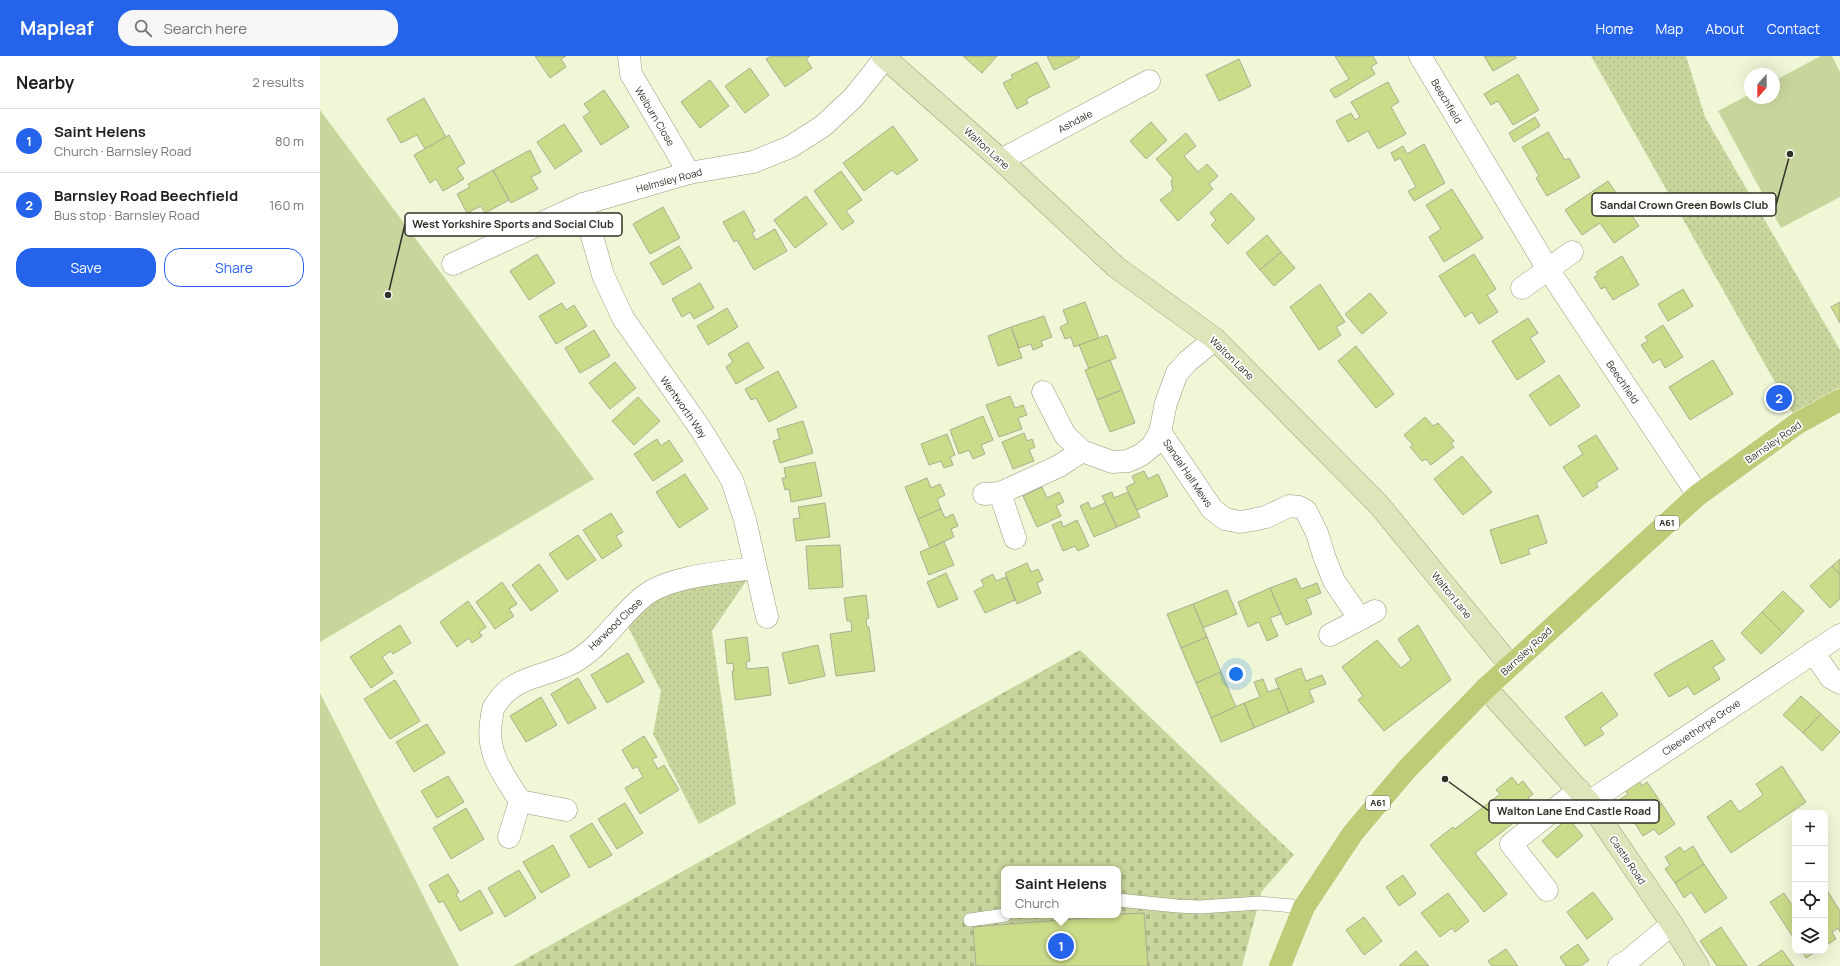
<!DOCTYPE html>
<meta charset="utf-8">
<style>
body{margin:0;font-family:Manrope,sans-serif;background:#f6f6f6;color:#202124}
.controls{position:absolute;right:12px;bottom:12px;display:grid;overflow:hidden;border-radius:8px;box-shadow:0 4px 16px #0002}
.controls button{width:36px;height:36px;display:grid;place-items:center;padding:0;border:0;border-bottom:1px solid #e0e0e0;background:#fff;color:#202124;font:20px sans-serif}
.compass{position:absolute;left:1424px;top:12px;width:36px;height:36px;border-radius:50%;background:#fff;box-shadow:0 4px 16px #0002;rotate:201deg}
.you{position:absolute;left:916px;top:618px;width:14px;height:14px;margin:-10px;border:3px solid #fff;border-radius:50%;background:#1a73e8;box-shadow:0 0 0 6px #1a73e833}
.badge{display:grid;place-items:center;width:26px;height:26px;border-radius:50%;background:#2563eb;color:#fff;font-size:13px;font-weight:700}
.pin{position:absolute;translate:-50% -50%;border:2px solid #fff;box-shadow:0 1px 4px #0006}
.popup{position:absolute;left:681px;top:810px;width:120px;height:52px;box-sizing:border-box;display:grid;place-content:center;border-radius:8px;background:#fff;filter:drop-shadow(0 1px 3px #0005);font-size:13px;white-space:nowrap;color:#757577}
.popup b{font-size:15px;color:#202124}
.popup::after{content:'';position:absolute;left:50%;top:100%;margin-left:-8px;border:8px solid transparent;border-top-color:#fff}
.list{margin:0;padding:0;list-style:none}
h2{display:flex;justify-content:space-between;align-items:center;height:52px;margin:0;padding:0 16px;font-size:17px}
h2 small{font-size:13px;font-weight:400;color:#757577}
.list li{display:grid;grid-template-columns:26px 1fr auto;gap:12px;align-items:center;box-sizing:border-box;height:64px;padding:0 16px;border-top:1px solid #e0e0e0}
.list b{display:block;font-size:15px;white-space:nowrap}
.list p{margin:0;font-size:13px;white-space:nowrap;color:#757577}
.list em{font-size:13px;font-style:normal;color:#757577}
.actions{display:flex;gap:8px;padding:12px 16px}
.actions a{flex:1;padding:9px 0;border:1px solid #2563eb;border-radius:16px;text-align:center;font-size:14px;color:#2563eb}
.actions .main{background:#2563eb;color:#fff}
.icon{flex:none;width:22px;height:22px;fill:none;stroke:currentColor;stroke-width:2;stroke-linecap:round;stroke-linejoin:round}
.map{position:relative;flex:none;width:1520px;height:910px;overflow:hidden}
header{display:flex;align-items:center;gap:24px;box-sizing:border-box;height:56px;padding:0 20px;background:#2563eb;color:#fff}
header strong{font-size:19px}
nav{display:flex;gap:22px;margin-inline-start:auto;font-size:14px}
.search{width:280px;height:36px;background:#f6f6f6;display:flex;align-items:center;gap:10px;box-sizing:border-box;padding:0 14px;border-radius:16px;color:#757577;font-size:15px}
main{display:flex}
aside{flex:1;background:#fff}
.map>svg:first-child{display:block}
.grass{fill:url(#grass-dots)}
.cemetery{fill:url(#cemetery-stones);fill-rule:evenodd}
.park{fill:#c8d59c}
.building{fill:#cadb89;stroke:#a8af91}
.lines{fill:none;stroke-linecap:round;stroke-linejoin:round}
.lane-casing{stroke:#959c7f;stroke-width:14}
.street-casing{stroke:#959c7f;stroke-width:23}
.secondary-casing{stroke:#959c7f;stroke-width:23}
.primary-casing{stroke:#fff;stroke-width:23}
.lane{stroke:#fff;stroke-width:13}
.street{stroke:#fff;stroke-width:22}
.secondary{stroke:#dfe5bb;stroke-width:22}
.primary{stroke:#bfcb77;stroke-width:22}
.labels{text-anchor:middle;stroke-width:3.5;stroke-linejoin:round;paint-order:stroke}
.shield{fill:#fff;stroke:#6d6f67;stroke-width:1}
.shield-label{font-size:9px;font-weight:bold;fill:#2f3126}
.street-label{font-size:10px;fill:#2f3126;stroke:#fff}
.leader{fill:none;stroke:#2f3126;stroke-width:1.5}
.callout-dot{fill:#2f3126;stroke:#fff;stroke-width:1.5}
.callout{fill:#fff;stroke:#2f3126;stroke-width:1.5}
.callout-label{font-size:11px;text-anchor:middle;font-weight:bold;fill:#2f3126}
</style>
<header>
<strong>Mapleaf</strong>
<div class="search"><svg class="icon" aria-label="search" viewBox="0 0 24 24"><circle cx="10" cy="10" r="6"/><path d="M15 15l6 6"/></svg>Search here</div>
<nav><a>Home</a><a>Map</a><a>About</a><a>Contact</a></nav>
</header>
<main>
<aside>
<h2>Nearby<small>2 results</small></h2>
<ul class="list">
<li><span class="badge">1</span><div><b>Saint Helens</b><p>Church · Barnsley Road</p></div><em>80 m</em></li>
<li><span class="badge">2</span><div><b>Barnsley Road Beechfield</b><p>Bus stop · Barnsley Road</p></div><em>160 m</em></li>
</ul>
<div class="actions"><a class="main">Save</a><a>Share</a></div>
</aside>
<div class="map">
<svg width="1520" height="910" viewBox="0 0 1520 910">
<defs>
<pattern id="grass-dots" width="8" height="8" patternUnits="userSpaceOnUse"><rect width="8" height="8" fill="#c8d59c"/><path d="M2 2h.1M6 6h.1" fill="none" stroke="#acb786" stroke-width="1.8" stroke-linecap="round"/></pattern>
<pattern id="cemetery-stones" width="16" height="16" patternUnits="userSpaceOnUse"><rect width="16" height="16" fill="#c8d59c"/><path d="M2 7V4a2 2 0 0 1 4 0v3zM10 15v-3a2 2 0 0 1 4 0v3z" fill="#acb786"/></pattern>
</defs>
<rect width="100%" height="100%" fill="#eff7d7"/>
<g class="grass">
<polygon points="1271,0 1366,0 1385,61 1520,294 1520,344 1478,367"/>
<polygon points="435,512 392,575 416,748 379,768 333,678 341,635 303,561 325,539"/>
</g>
<path class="cemetery" d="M 760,594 L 974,799 L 942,835 L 922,910 L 193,910 ZM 684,813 L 798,813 L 798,859 L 684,859 Z"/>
<g class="park">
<polygon points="1501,0 1512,0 1520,16 1520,141 1461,172 1398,55 1430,38 1430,42 1454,42 1454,25"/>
<polygon points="0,54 274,423 0,586"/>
<polygon points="0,637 139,910 0,910"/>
</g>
<g class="building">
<polygon points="215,0 246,0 241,3 246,11 230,22"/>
<polygon points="451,0 490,0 486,3 492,12 465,31 446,3"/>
<polygon points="643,0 677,0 662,17"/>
<polygon points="727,0 759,0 760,1 734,14"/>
<polygon points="1015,0 1053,0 1057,7 1051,11 1055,18 1015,42 1010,34 1029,23"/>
<polygon points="1164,0 1195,0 1196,2 1173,15"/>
<polygon points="919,3 931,30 899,45 886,19"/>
<polygon points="717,6 730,31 706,43 708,47 697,53 683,27 693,22 691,19"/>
<polygon points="430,12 449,39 425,57 405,30"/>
<polygon points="1198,18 1219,54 1193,69 1178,45 1171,49 1164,38"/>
<polygon points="390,24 409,50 380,72 361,46"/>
<polygon points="1068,26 1079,46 1071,51 1086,78 1058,93 1048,75 1028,86 1016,65 1031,57 1035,64 1040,61 1031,46"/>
<polygon points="284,34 309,71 281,89 263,61 270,56 264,48"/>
<polygon points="104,42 126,81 105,93 97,79 81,87 67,63"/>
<polygon points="1215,61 1220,70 1194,86 1189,77"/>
<polygon points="831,66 847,84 826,103 810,85"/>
<polygon points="244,68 262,95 235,113 217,86"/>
<polygon points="573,70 598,104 577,119 572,114 544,135 523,107"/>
<polygon points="1228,76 1245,104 1249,102 1260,121 1227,140 1216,122 1219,120 1202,91"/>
<polygon points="866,77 876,90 864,100 878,116 887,108 898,120 889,128 893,133 858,165 840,144 853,134 851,126 853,122 836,103"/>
<polygon points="129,79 145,107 137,112 144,123 123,135 116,123 110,127 94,99"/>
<polygon points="1104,88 1125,127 1094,145 1088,135 1096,131 1080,102 1075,105 1071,97 1083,90 1087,98"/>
<polygon points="210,94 221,116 211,121 218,133 191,147 173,114"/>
<polygon points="173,114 189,144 165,157 161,150 147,157 137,138 150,131 148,128"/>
<polygon points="521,115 542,144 526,155 534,166 522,174 494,135"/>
<polygon points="1288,125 1319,170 1294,187 1280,167 1262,179 1245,154"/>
<polygon points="1132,133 1163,182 1124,206 1109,181 1121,173 1106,149"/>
<polygon points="911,137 935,163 908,188 891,169 896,164 890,157"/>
<polygon points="486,140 507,168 475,192 454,164"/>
<polygon points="343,151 360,182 330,198 313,168"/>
<polygon points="424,155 435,175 432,177 436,184 455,173 467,195 434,214 417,184 414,186 403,166"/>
<polygon points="947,179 961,196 940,214 926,197"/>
<polygon points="359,190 372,212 343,229 330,207"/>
<polygon points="961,196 975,212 954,230 940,214"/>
<polygon points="217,198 235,227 209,244 190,215"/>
<polygon points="1154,198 1176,233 1167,239 1178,256 1159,268 1152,256 1145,261 1119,220"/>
<polygon points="1302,200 1319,229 1293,244 1285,231 1281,233 1274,221 1278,219 1276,216"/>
<polygon points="380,227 394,252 374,263 370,256 362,261 352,243"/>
<polygon points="1000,228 1025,266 1016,271 1021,279 999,294 970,251"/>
<polygon points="1363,233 1373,250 1348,265 1338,248"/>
<polygon points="1050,237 1067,257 1042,278 1025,258"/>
<polygon points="765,246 779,282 754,291 751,281 745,283 740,271 748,267 743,254"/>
<polygon points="1520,246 1520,267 1511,251"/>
<polygon points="242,247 246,254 254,249 267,270 236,288 219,260"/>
<polygon points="407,252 418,271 388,289 377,270"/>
<polygon points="724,260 732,281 721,285 723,290 713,294 711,288 699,292 691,271"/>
<polygon points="1208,262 1218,277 1210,282 1225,306 1197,324 1172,285"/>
<polygon points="1343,269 1363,301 1345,312 1340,303 1333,307 1321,289 1328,285 1325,281"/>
<polygon points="691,271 702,302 678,310 668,280"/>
<polygon points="274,274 290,300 260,317 245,292"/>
<polygon points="787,279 796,302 769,313 759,289"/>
<polygon points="428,286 444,312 416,328 406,311 413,306 408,298"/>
<polygon points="1036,290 1074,338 1056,352 1018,305"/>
<polygon points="790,304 802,334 777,344 765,314"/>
<polygon points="1393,304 1413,338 1370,364 1349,331"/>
<polygon points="295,306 316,332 290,353 269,327"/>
<polygon points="458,315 477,351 449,366 436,342 431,344 425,333"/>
<polygon points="1239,319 1260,350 1230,370 1209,339"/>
<polygon points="802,334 815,367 790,376 777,344"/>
<polygon points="690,340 695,352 703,349 707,359 698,362 702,373 679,381 666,349"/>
<polygon points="318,341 340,365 314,389 292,365"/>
<polygon points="663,360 673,384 661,389 665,398 653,403 649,394 639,398 630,374"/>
<polygon points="1105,361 1113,370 1118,367 1134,385 1131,387 1134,391 1111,409 1106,403 1102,405 1090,391 1093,389 1084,379"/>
<polygon points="483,365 493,397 460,407 453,385 460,383 457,373"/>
<polygon points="704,377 707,385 712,383 715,391 709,394 714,405 693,413 682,386"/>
<polygon points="627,378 635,399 630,401 633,409 624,412 621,405 609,409 601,388"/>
<polygon points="1276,379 1298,413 1276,427 1278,431 1263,441 1243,411 1263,398 1258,390"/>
<polygon points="337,383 341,390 349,384 363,405 333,425 314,398"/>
<polygon points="1142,400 1172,436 1143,459 1114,423"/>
<polygon points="495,406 502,440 471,446 469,433 465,434 462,422 466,422 464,412"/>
<polygon points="824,415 828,423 838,418 848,440 817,454 806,431 815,427 812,420"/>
<polygon points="365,418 388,453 359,472 336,436"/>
<polygon points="607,422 611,432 620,428 625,439 617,443 621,453 598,463 585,431"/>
<polygon points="722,431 727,442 739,436 744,446 736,450 741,460 717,471 703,440"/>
<polygon points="792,436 794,442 808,436 820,461 797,471 782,440"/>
<polygon points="768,446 771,453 785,447 797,471 774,481 760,450"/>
<polygon points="505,447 510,481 476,485 473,463 480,462 478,451"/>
<polygon points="621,453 625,462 633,458 638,470 631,473 634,481 610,492 598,463"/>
<polygon points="291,457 303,476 296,480 302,490 282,503 263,474"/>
<polygon points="1218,459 1227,487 1208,493 1210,498 1181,508 1170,474"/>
<polygon points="757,464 769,490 758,495 755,490 743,495 732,469 741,465 743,471"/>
<polygon points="258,479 276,504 247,524 229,498"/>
<polygon points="624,486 634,509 609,519 600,496"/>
<polygon points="520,489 523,531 489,533 486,490"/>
<polygon points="1520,503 1520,519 1512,510"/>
<polygon points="707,507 711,516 718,513 723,524 717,527 721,537 697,548 685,517"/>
<polygon points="219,508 238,535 211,555 192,529"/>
<polygon points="1512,510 1520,519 1520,543 1510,552 1490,530"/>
<polygon points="626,517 638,543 618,552 607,526"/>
<polygon points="673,518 676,525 686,521 695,544 665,557 654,535 664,530 661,524"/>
<polygon points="976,522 981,533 997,527 1001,537 986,543 992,558 966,569 950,532"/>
<polygon points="182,526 197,548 189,553 194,560 175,573 156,546"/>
<polygon points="950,532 961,558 950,562 958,580 947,585 939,566 928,571 918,546"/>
<polygon points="907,534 917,558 883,572 873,548"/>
<polygon points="1463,535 1484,555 1463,577 1442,556"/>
<polygon points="546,539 549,562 546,563 547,571 549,571 555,615 516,620 510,578 532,575 531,565 527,565 524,542"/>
<polygon points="148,545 166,571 159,576 162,580 152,587 149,582 137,591 120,566"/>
<polygon points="873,548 887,581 861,592 847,558"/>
<polygon points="1442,556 1463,577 1441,598 1421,577"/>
<polygon points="80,569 91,587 73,598 71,595 62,601 73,617 51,632 30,601"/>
<polygon points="1098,569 1131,624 1064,675 1038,644 1043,640 1022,611 1057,584 1081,612 1091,604 1078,583"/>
<polygon points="427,581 430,605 426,606 427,613 448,611 451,639 415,644 412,615 414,615 413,607 407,608 405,584"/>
<polygon points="887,581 901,616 876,627 861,592"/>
<polygon points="1392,584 1405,604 1393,611 1400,623 1374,639 1368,630 1349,641 1334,618"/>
<polygon points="498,589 505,620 469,628 462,597"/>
<polygon points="308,597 324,626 287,647 271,619"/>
<polygon points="981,612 986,625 1002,619 1006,628 989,634 994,646 969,657 955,623"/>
<polygon points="901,616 916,651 891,662 876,627"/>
<polygon points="258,622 276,652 248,668 231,638"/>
<polygon points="943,623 948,636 959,632 969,657 934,672 924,647 940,641 934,626"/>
<polygon points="75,624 100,665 70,683 44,643"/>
<polygon points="1282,636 1298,659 1280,672 1284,678 1265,690 1245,661"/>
<polygon points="1481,640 1501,658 1483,677 1463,659"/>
<polygon points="221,641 237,669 206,686 190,660"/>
<polygon points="924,647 934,672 901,686 891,662"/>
<polygon points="1501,658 1520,676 1502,695 1483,677"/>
<polygon points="107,668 125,697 94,716 76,686"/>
<polygon points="324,680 337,701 332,703 338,713 344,709 359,734 320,758 305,732 323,721 317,710 313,713 302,694"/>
<polygon points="1462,710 1486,746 1411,797 1387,761 1411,744 1419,756 1443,739 1436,728"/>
<polygon points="128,720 144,746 117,762 101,735"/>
<polygon points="1192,721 1198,729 1203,725 1213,738 1208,742 1215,750 1155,797 1187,838 1164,856 1110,789 1133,771 1135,773 1180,738 1176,734"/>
<polygon points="1318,723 1322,730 1327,726 1342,748 1314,766 1299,744 1308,738 1304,732"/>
<polygon points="305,747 323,777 297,793 278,763"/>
<polygon points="1342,748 1355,768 1339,779 1334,773 1323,780 1314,766"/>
<polygon points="146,752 164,783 131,803 113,772"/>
<polygon points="1248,762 1263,780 1237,802 1222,785"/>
<polygon points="272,767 292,799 269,812 250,780"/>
<polygon points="233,789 250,820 221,837 203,806"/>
<polygon points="1373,790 1384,808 1355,827 1345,813 1350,809 1345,801 1360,791 1364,796"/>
<polygon points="1384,808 1407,842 1385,857 1371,836 1364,842 1355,827"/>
<polygon points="199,814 216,842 185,861 168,832"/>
<polygon points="128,818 139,836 136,838 140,846 160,834 173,857 140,875 123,845 119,847 109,829"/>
<polygon points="1083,819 1096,838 1079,850 1066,831"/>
<polygon points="1505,831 1520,855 1520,876 1518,872 1512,876 1516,883 1505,890"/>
<polygon points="1273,836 1293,863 1267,883 1247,856"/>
<polygon points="1128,837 1149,865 1135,876 1132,872 1120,881 1101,857"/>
<polygon points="1464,837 1472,849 1475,847 1475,884 1450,846"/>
<polygon points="824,857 828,910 656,910 653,871 779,861 779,859"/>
<polygon points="1044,861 1062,885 1044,899 1026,874"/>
<polygon points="1401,871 1427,910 1397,910 1380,885"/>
<polygon points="1258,888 1269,904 1261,910 1246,910 1240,901"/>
<polygon points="1186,893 1198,910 1172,910 1168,905"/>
<polygon points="1462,894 1474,910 1438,910"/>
<polygon points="1096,895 1109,910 1079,910"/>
<polygon points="1482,895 1497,895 1486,902"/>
</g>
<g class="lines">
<g class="lane-casing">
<g id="lane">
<polyline points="798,844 857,850 880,851 939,847 984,851"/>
<polyline points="650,864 685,859"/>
</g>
</g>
<g class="street-casing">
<g id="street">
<polyline points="309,0 311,18 369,117"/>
<polyline points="1100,0 1228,213 1378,439"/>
<polyline points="681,104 829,25"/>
<polyline points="263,148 283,219 303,262 380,372 412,424 425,464 447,561"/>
<polyline points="133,208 263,148 369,117 433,106 470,91 503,70 533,42 565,2"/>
<polyline points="1202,232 1252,196"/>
<polyline points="723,336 745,379 762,395 792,406 808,405 821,399 832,390 840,376 846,347 857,317 868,305 895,283"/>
<polyline points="840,376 892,453 905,463 920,466 932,464 946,461 969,450 979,451 986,455 997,477 1004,500 1014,525 1040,563"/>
<polyline points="680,437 695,482"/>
<polyline points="664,438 680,437 700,428 739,410 762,395"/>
<polyline points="1010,579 1055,555"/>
<polyline points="1493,596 1511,622 1520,627"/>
<path d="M 200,745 C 184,719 166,698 171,666 C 172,661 172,655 174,651 C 194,618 224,622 254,606 C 282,590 299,560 324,540 C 349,520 404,516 435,512"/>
<polyline points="1269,746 1520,579"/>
<polyline points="189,781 200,745 246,754"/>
<polyline points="1227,834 1191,788 1259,734"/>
<polyline points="1299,910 1309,904 1352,868"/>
</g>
</g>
<g class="secondary-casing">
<g id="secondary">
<polyline points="563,0 681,104 796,211 895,283 1059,449 1190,609"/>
<polyline points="1166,632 1269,746 1352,868 1378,910"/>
</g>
</g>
<g class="primary-casing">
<polyline id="primary" points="960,910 984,851 1033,777 1088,712 1166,632 1378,439 1478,367 1520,344"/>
</g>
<use href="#lane" class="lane"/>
<use href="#street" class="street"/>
<use href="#secondary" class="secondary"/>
<use href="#primary" class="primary"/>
</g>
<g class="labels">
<g class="shield">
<rect x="1335" y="460" width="24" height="14" rx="3"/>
<rect x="1046" y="740" width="24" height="14" rx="3"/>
</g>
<g class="shield-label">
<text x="1347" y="470">A61</text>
<text x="1058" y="750">A61</text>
</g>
<g class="street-label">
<text transform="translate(1127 45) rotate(59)" y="4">Beechfield</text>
<text transform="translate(335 60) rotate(59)" y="4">Welburn Close</text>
<text transform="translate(755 65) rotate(-28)" y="4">Ashdale</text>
<text transform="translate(667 92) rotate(42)" y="4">Walton Lane</text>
<text transform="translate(349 124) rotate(-15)" y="4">Helmsley Road</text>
<text transform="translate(912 302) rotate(44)" y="4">Walton Lane</text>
<text transform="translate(1303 326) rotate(56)" y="4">Beechfield</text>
<text transform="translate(364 351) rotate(55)" y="4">Wentworth Way</text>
<text transform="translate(1453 386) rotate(-35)" y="4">Barnsley Road</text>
<text transform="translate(868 417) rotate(56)" y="4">Sandal Hall Mews</text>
<text transform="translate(1132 539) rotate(51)" y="4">Walton Lane</text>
<text transform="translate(295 568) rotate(-44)" y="4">Harwood Close</text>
<text transform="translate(1206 595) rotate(-43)" y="4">Barnsley Road</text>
<text transform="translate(1381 671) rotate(-34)" y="4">Cleevethorpe Grove</text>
<text transform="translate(1308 804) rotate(56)" y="4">Castle Road</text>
</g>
</g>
<path class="leader" d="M1470 98L1456 149M68 239L85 168M1125 723L1169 755"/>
<g class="callout-dot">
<circle cx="1470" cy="98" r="4"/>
<circle cx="68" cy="239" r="4"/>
<circle cx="1125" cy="723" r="4"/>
</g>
<g class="callout">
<rect x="1272" y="137" width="184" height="23" rx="4"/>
<rect x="85" y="157" width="217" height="23" rx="4"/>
<rect x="1169" y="744" width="170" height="23" rx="4"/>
</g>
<g class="callout-label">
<text x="1364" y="153">Sandal Crown Green Bowls Club</text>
<text x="193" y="172">West Yorkshire Sports and Social Club</text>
<text x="1254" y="759">Walton Lane End Castle Road</text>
</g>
</svg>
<div class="controls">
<button>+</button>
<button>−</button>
<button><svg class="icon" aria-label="locate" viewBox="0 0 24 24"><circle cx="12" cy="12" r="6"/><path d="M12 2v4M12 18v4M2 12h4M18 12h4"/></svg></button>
<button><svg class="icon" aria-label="layers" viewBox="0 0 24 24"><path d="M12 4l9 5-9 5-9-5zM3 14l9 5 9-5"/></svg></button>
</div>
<svg class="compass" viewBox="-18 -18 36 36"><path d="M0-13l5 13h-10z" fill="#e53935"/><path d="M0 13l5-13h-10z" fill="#757577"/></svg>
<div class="you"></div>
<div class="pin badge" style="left:741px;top:890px">1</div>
<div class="popup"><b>Saint Helens</b>Church</div>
<div class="pin badge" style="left:1459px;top:342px">2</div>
</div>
</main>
